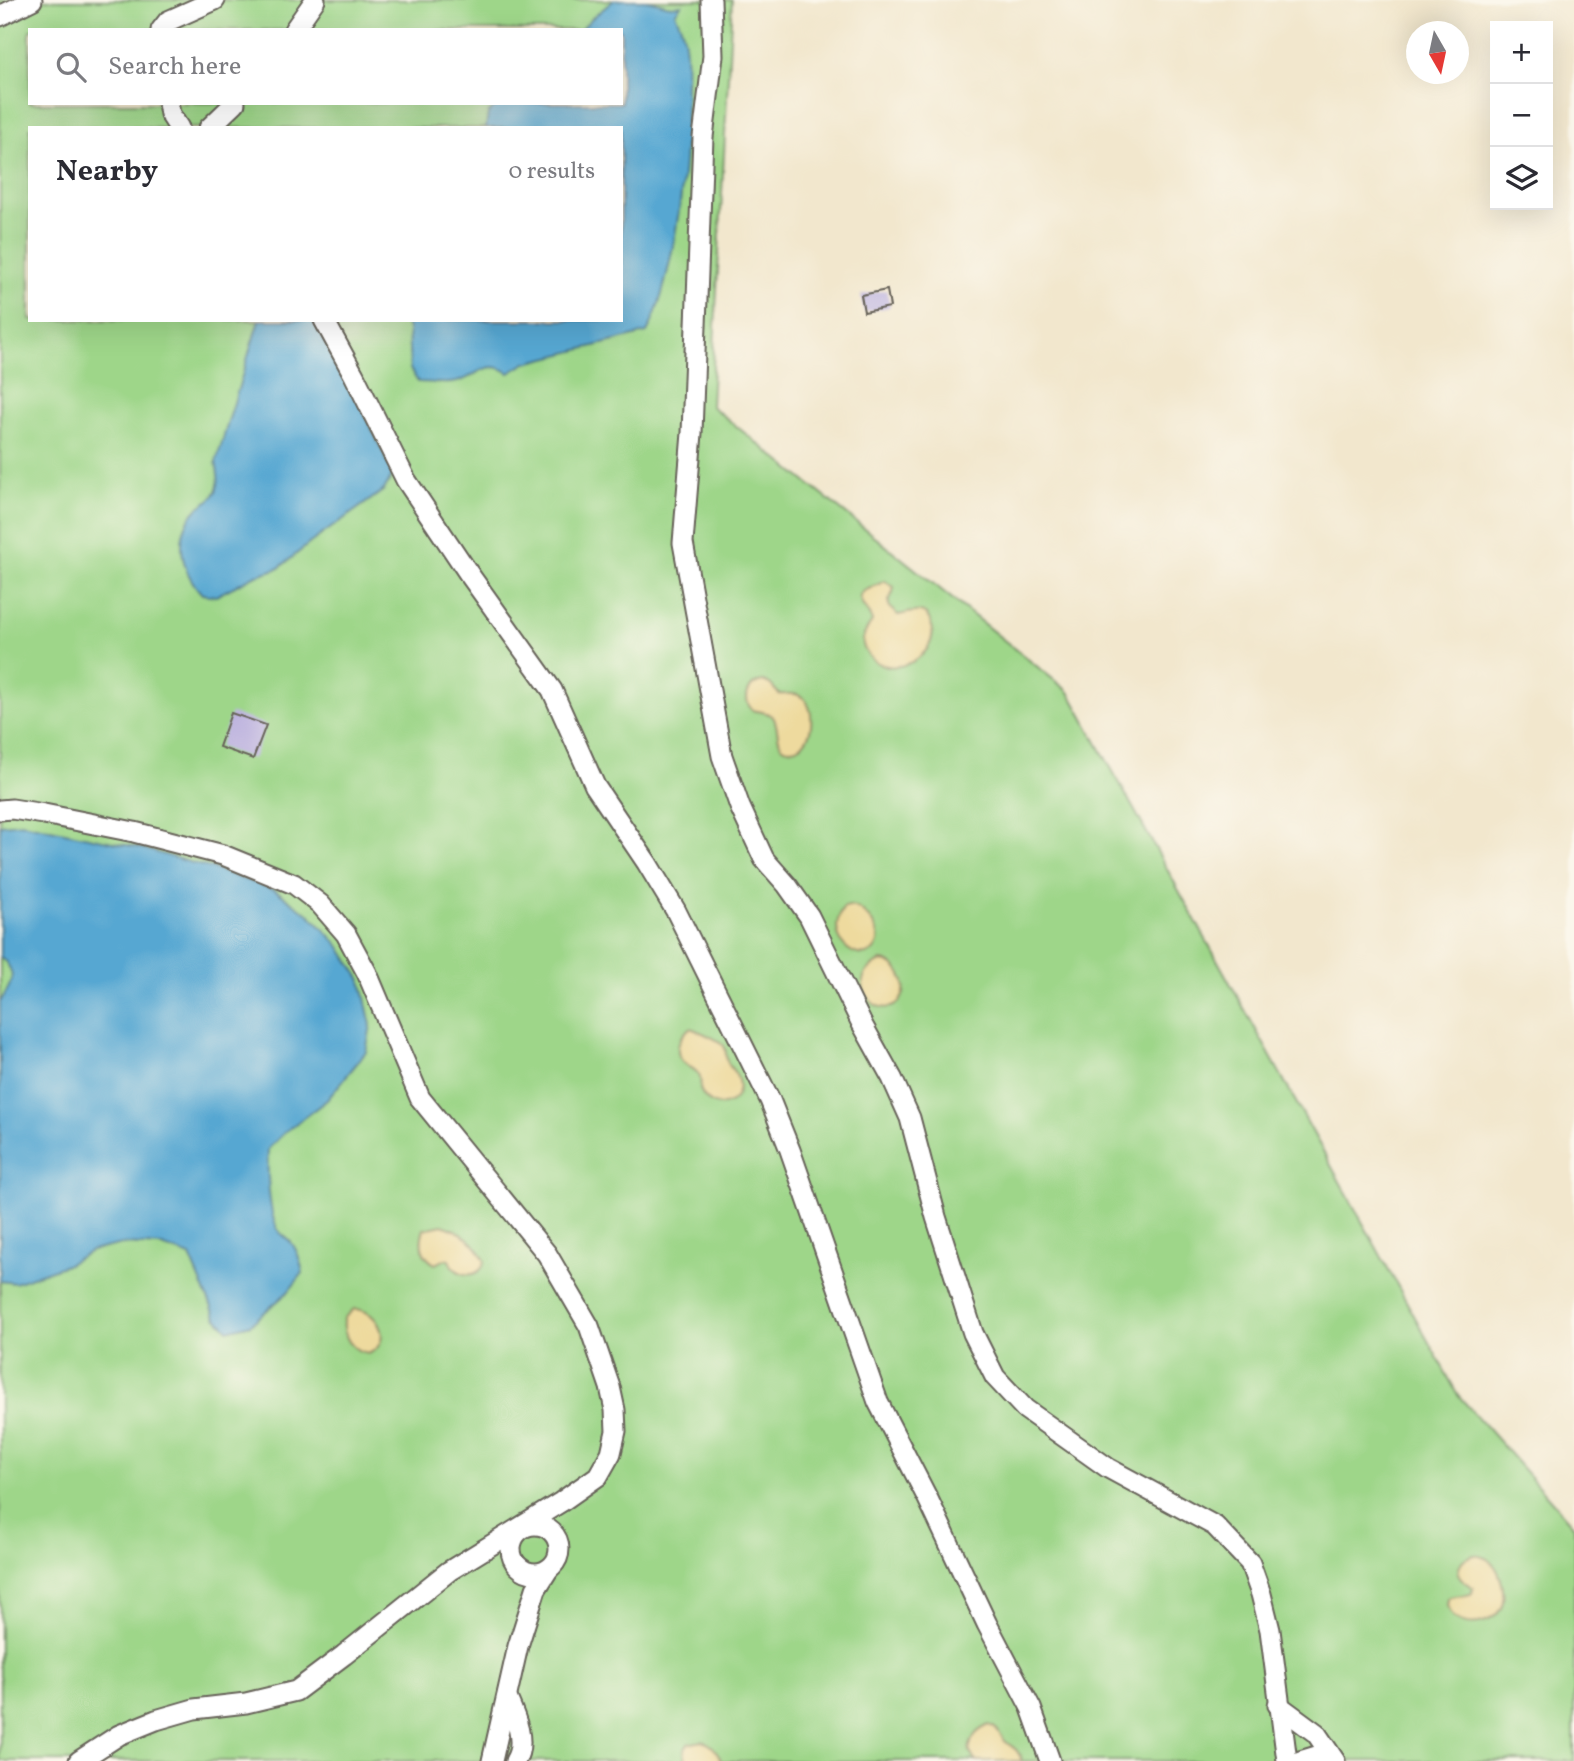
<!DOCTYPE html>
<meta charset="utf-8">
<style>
body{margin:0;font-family:Vollkorn,serif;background:#f7f7f7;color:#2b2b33}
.controls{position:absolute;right:21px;top:21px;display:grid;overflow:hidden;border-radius:0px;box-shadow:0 7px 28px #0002}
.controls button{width:63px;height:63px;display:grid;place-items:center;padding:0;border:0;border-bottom:2px solid #e1e1e2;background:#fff;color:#2b2b33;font:35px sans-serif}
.compass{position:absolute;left:1406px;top:21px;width:63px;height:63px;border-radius:50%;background:#fff;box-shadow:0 7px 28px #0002;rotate:171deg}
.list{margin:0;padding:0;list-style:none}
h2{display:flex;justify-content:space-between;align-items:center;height:91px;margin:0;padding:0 28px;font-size:30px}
h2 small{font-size:23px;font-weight:400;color:#7c7c81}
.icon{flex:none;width:38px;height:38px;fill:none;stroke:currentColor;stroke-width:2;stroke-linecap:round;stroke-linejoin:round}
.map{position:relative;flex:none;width:1574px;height:1761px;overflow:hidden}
.search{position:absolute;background:#fff;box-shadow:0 7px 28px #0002;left:28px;top:28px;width:595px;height:77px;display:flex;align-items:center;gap:18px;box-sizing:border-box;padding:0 24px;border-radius:0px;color:#7c7c81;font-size:26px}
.panel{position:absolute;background:#fff;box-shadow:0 7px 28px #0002;left:28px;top:126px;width:595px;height:196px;border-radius:0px}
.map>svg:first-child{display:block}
.green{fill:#9ed689;stroke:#5d7952;stroke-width:2;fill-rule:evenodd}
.sand{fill:#eeda9e;stroke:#857b5d;stroke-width:2}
.water{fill:#57a7d2;stroke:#3a6277;stroke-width:2}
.building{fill:#beb4df}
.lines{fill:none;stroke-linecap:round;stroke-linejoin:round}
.lane-casing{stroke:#67635a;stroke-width:23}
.lane{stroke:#fff;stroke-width:19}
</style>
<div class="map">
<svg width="1574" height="1761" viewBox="0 0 1574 1761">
<rect width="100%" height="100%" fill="#fbf7ec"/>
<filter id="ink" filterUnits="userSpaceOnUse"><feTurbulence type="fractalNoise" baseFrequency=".0143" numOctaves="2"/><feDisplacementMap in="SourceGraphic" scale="14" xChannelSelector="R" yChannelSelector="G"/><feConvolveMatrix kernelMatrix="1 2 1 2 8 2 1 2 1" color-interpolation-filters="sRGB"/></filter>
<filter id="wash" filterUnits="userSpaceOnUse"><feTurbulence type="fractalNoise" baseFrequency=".00686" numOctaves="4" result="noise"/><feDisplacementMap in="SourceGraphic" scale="28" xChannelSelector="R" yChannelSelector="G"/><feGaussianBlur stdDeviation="1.57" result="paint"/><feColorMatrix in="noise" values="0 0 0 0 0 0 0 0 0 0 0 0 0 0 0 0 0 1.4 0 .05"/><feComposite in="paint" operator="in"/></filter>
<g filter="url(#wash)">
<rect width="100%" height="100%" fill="#f2e7cd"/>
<path class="green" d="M 0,0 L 732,0 L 711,406 L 1069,692 L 1458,1395 L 1574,1527 L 1574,1761 L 0,1761 ZM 30,30 L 621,30 L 621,103 L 30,103 ZM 30,128 L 621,128 L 621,320 L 30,320 Z"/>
<g class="sand">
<path d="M 885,581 L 894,587 C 893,602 880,600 898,615 C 905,614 913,611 920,612 C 926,613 929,617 931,623 C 942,656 891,682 869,656 C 858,643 863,634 872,622 C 870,611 859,606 860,595 L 864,591 Z"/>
<path d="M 763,681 L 770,684 L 779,694 C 784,695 790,693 795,694 C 818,697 817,749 790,749 C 774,749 780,726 773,717 C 767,711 759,712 752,710 C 742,698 748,683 763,681 Z"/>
<path d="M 850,906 C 860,907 865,914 872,922 C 876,928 880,935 878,942 C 869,972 819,943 844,907 Z"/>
<path d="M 881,961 C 897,961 910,983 902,998 C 895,1011 878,1010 870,1000 C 856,983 864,969 881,961 Z"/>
<path d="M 690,1028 C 697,1030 722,1041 724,1046 C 727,1051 725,1058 728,1063 C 730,1068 735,1071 737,1077 C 747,1104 712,1118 700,1089 C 704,1066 687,1071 680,1058 C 674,1047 682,1034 690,1028 Z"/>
<path d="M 442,1225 C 460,1230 477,1243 485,1261 C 480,1281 455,1277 449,1260 L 446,1259 L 435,1264 C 421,1256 419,1243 424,1229 Z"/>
<path d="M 354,1309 C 377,1309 394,1341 370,1353 C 351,1352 342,1336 344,1318 Z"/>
<path d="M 1474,1555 C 1480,1556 1486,1557 1490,1561 C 1501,1570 1507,1595 1501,1608 C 1494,1623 1471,1628 1457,1619 C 1452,1616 1449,1610 1447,1605 L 1448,1598 C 1456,1593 1465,1598 1472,1593 L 1473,1588 L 1461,1579 L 1458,1573 C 1460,1561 1463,1558 1474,1555 Z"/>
<path d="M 989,1725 C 999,1728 999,1735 1006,1742 C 1015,1749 1018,1749 1022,1761 L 975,1761 L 969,1751 C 971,1737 976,1731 989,1725 Z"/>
<path d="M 701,1741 C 711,1743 718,1751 721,1761 L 686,1761 L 684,1751 L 688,1744 Z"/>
</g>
<g class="water">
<path d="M 614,0 C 624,0 635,0 645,0 C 660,1 663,8 681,5 L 675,13 C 678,19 681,26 683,33 C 688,52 686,72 686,91 C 687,143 683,195 673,246 C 667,276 661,305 647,333 L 526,363 L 509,373 C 487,358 477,377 457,382 C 448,385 429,382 418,382 L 410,369 L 408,329 L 405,320 L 621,320 L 621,128 L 486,128 L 488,113 L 502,103 L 621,103 L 621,30 L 580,30 L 592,18 Z"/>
<path d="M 259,320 L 313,320 L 361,406 L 393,474 L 384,490 L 310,543 L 279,568 L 254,576 L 216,596 L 202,594 C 180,570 173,534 197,509 C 202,504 210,501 214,495 C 221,484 218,474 216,462 Z"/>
<path d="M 22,823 L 141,848 L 217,870 L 275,890 L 310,915 L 338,944 L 361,980 L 371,1025 L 366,1052 L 327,1100 L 286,1131 L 268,1149 C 267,1168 268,1216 279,1231 C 282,1235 287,1238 291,1242 C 298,1251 301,1262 303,1273 L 288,1292 L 251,1324 L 228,1330 L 216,1317 L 190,1256 L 162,1246 L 123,1244 L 91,1251 L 66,1265 L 15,1283 L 0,1281 L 0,1002 C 12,982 19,974 0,956 L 0,825 Z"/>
</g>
<g id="blocks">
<g class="building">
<polygon points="887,290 890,307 864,312 861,295"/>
<polygon points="231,713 266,725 253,759 219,747"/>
</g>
</g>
</g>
<g filter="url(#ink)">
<use href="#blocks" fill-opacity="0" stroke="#67635a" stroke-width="2"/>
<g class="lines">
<g class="lane-casing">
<g id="lane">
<polyline points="711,0 713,56 703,137 692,433 683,543 722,756 740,807 764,859 787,885 809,916 862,1024 892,1078 910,1118 936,1217 973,1333 995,1377 1025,1409 1108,1468 1215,1526 1250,1563 1261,1594 1270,1630 1287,1761"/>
<polyline points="0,16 32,0"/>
<polyline points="161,30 168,21 215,0"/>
<polyline points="294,30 315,0"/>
<polyline points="168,103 170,114 179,128"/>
<polyline points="209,128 235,103"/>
<polyline points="324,320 354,375 406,480 469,574 552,690 595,786 647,863 676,911 770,1100 790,1150 878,1402 928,1499 987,1624 1031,1708 1050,1761"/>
<polyline points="0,810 12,809 44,814 134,832 223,855 294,884 320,904 346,934 367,973 420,1098 547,1254 589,1326 610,1387 615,1410 616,1431 611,1453 598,1476 561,1502 449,1571 344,1655 296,1691 246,1703 194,1709 156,1720 119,1735 79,1761"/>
<circle cx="535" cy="1549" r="24"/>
<path d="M 507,1698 C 515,1716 527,1742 515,1761"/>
<polyline points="1278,1705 1316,1733 1335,1761"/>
<polyline points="492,1761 518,1646 536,1589 548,1570"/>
<polyline points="1300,1761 1323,1754 1333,1761"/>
</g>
</g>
<use href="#lane" class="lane"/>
</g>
</g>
</svg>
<div class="controls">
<button>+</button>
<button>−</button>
<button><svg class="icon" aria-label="layers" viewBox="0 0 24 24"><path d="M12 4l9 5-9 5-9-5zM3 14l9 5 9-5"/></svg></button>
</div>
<svg class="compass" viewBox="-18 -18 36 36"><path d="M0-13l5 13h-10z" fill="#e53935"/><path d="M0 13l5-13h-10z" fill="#7c7c81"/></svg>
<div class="search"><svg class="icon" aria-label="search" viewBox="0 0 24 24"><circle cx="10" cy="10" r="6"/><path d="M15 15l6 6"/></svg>Search here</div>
<section class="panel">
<h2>Nearby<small>0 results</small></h2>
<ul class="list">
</ul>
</section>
</div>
